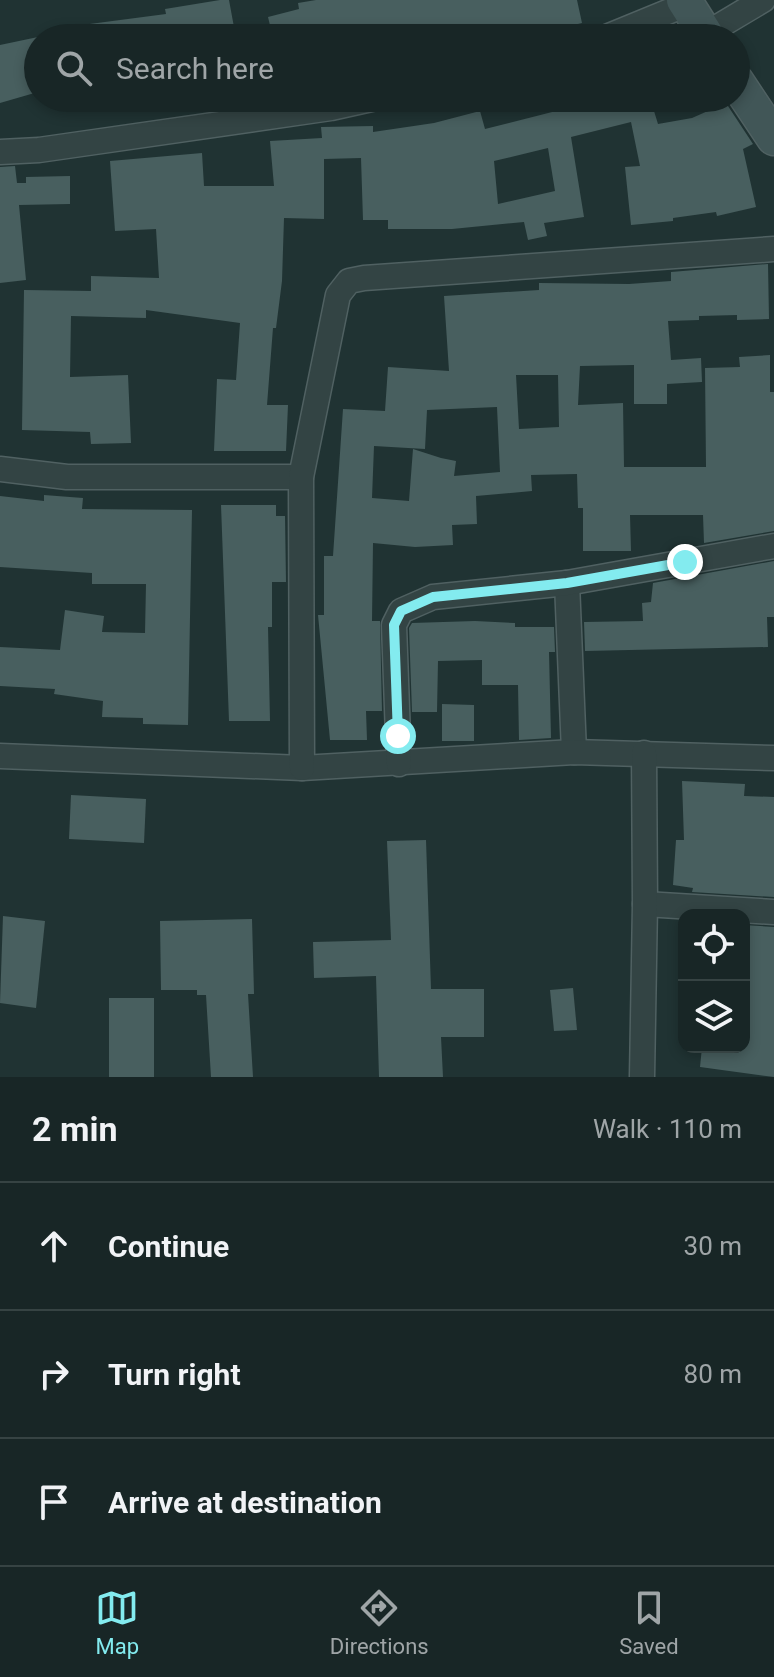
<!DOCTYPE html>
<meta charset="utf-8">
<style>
body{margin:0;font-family:Roboto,sans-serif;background:#212e2e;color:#f1f3f6}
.controls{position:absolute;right:24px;bottom:24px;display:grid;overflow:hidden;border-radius:16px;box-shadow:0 4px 12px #0003}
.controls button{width:72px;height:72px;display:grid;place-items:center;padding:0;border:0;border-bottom:2px solid #364343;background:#182626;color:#f1f3f6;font:40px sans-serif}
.stop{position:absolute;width:24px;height:24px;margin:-18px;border:6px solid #83ebef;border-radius:50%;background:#fff}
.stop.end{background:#83ebef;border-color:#fff;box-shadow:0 2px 8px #0008}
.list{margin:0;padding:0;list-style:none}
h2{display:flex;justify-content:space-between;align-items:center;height:104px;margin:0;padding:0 32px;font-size:34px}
h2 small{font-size:26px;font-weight:400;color:#9fa5a7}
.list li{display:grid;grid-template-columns:52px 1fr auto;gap:24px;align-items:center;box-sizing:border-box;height:128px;padding:0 32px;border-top:2px solid #364343}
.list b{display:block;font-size:30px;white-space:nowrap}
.list em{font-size:26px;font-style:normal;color:#9fa5a7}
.icon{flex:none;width:44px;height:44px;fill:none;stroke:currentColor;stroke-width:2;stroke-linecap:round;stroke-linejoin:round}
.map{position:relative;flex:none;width:774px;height:1077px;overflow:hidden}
.search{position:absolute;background:#182626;box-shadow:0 4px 12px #0003;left:24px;right:24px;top:24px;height:88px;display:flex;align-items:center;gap:20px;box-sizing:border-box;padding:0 28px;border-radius:44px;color:#9fa5a7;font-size:30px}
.sheet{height:488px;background:#182626}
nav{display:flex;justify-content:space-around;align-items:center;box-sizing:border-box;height:112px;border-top:2px solid #364343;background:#182626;font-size:22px;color:#9fa5a7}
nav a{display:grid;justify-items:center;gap:4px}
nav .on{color:#83ebef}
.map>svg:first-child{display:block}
.building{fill:#485f5f;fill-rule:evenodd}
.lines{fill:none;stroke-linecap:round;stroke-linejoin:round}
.street-casing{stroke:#506162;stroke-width:27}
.secondary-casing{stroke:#506162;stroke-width:37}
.street{stroke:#344;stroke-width:24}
.secondary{stroke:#415657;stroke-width:34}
.route{stroke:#83ebef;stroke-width:10}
</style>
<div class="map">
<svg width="774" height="1077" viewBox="0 0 774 1077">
<rect width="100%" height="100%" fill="#203333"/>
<g class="building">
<polygon points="220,0 229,0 236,38 83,38 82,25 166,14 165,9"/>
<polygon points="316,0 577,0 582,23 518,38 273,38 268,17 299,9 298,3"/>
<polygon points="38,37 38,92 0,103 0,45"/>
<path d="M 556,98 L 650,98 L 658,124 L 692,118 L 726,103 L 753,144 L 743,149 L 756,207 L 717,216 L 716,212 L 673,218 L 673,221 L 631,225 L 625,167 L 640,166 L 631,122 L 571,137 L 584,217 L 544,223 L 547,236 L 528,240 L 524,222 L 452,229 L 388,229 L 388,220 L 363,220 L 361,158 L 324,159 L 324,219 L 284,218 L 282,281 L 276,328 L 273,328 L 267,405 L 288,405 L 286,451 L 214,451 L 217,379 L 236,380 L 240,323 L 146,310 L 146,318 L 71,316 L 70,377 L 128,375 L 131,443 L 91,444 L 90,432 L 22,430 L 24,290 L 91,291 L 91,276 L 159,278 L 156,229 L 115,231 L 110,161 L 202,153 L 204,186 L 274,186 L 270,141 L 322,138 L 321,127 L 373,126 L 373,132 L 434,123 L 480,111 L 485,129 L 560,110 ZM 548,148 L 555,191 L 498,204 L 494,161 Z"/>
<polygon points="15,166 17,183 26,183 26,177 70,176 70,204 19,205 26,280 0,283 0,167"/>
<path d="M 768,264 L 769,319 L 737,320 L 737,315 L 699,316 L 699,320 L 668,321 L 671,360 L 701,358 L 702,382 L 667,384 L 667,404 L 634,404 L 634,365 L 580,366 L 578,405 L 623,403 L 624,467 L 706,467 L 705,368 L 740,367 L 739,357 L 770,355 L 770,392 L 774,392 L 774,531 L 704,543 L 703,515 L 630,515 L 631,551 L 583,551 L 583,508 L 578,508 L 577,474 L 531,475 L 532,491 L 476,496 L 477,524 L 452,525 L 453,545 L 415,547 L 373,543 L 372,621 L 380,621 L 382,711 L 366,711 L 367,740 L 330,740 L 318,615 L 324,615 L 324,556 L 333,556 L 343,409 L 385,411 L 388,367 L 449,371 L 444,296 L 539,290 L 539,283 L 629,284 L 671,281 L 671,272 ZM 516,375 L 558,375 L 559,427 L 519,429 ZM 497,407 L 500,472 L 454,476 L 456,461 L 441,458 L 413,449 L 409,501 L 372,498 L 374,446 L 425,449 L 427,410 Z"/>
<polygon points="44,495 83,498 82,509 192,510 188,725 143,724 143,718 102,717 103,701 54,694 55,689 0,686 0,647 60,650 65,610 104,616 102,632 145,633 146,584 92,584 92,573 0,567 0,496 44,501"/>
<polygon points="221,505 276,505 276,516 285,516 286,582 272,582 272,627 268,627 270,721 229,721"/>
<polygon points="774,561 774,617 767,617 768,647 585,651 584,622 643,621 642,603 651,602 653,583"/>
<polygon points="475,621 515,623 515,627 554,627 555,652 549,652 551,738 519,740 518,685 482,685 482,660 438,661 437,712 412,712 409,628 412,623"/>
<polygon points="442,704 474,705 474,741 442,741"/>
<polygon points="682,781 745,784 744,796 774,797 774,897 692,892 693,888 673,885 676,840 684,840"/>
<polygon points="71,795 146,799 144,843 69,839"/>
<polygon points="426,840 431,989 484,989 484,1037 441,1037 443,1077 379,1077 376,976 314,978 313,942 391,940 387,841"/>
<polygon points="3,916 45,921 36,1008 0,1003"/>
<polygon points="252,919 254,994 248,994 253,1077 211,1077 206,995 197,995 197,990 161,990 160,921"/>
<polygon points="744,925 774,927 774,1077 700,1067 702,1047 744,1047"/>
<polygon points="573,988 577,1030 554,1031 550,990"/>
<rect x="109" y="998" width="45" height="79"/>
</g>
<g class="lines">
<g class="street-casing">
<g id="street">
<polyline points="706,34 763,0"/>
<polyline points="604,38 687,4"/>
<polyline points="0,152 39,150 331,108 376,98"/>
<polyline points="0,469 67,477 301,477"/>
<polyline points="567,583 574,752"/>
<polyline points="0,756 302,768 574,752 774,758"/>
<polyline points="399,764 394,625 401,611 433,597 567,583 774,546"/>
<polyline points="302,768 301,477 338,295 349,281 364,278 774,249"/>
<polyline points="645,904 774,912"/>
<polyline points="642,1077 645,904 644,753"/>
</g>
</g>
<g class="secondary-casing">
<g id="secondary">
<polyline points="684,0 708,38"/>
<polyline points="736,81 774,138"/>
</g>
</g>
<use href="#street" class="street"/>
<use href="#secondary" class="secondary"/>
</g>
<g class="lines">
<polyline class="route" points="398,736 394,625 401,611 433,597 567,583 685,562"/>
</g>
</svg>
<div class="controls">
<button><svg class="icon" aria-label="locate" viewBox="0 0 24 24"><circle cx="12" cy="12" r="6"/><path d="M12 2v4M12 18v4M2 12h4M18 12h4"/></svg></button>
<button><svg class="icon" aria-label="layers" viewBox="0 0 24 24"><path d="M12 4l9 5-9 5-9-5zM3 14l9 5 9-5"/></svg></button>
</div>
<div class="stop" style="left:398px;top:736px"></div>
<div class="stop end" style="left:685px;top:562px"></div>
<div class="search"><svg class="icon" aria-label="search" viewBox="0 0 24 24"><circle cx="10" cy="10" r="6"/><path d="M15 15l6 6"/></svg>Search here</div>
</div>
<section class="sheet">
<h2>2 min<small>Walk · 110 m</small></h2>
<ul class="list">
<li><svg class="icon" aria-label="ahead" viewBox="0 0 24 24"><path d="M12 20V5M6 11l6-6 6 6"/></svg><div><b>Continue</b></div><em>30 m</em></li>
<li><svg class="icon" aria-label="right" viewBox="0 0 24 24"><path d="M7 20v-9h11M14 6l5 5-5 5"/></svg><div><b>Turn right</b></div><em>80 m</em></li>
<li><svg class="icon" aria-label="arrive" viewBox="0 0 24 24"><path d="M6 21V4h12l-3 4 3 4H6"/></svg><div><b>Arrive at destination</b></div></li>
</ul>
</section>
<nav>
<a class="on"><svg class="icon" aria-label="map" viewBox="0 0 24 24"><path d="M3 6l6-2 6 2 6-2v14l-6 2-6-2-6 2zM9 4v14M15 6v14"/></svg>Map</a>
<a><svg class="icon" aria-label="directions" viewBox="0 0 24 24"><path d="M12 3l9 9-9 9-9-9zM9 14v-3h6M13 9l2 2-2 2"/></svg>Directions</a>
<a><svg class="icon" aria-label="saved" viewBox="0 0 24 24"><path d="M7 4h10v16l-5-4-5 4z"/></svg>Saved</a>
</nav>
